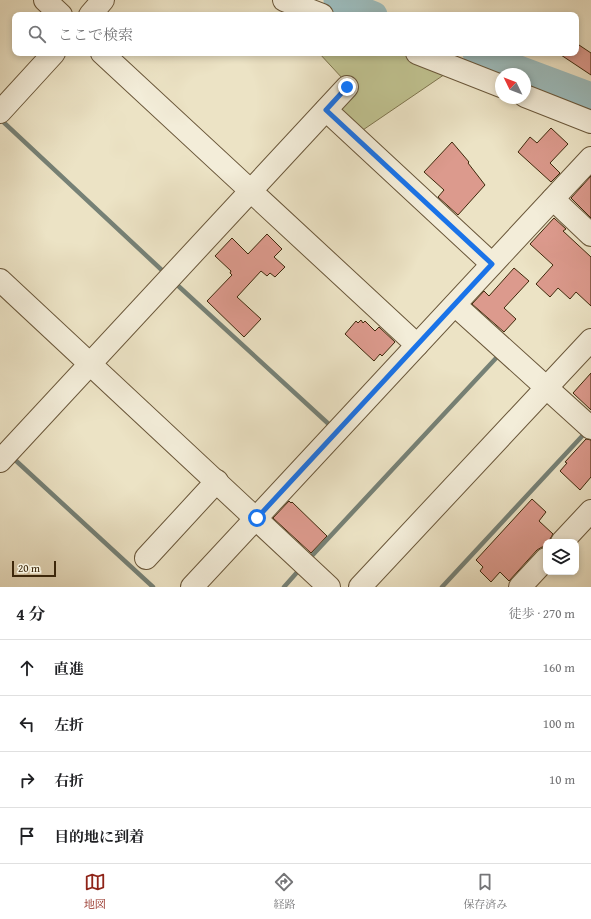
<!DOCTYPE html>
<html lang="ja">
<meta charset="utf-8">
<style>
body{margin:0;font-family:"Gentium Book Plus","Noto Serif JP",serif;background:#f2f2f2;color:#202124}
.controls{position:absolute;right:12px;bottom:12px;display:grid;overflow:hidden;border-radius:8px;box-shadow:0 2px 6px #0003}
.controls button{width:36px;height:36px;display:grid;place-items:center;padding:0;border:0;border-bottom:1px solid #e0e0e0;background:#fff;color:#202124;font:20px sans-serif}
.compass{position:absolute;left:495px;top:68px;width:36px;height:36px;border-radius:50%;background:#fff;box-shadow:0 2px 6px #0003;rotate:313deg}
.scale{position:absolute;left:12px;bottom:10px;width:44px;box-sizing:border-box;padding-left:4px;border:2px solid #3e280b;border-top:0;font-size:11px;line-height:14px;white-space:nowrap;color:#3e280b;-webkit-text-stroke:3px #f3edd9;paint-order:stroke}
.stop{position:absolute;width:12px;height:12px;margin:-9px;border:3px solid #1a73e8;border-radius:50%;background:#fff}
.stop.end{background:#1a73e8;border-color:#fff;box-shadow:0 1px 4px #0008}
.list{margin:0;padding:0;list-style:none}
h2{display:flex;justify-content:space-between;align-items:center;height:52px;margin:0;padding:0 16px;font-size:17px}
h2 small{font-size:13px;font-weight:400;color:#757577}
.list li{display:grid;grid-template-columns:26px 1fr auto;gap:12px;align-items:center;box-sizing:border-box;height:56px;padding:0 16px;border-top:1px solid #e0e0e0}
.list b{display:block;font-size:15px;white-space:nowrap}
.list em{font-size:13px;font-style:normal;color:#757577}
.icon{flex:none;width:22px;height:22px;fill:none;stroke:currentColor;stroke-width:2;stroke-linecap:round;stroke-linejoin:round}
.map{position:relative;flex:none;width:591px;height:587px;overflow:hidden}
.search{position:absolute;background:#fff;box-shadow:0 2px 6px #0003;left:12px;right:12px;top:12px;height:44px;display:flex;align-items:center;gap:10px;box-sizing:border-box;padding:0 14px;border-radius:8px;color:#757577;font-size:15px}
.sheet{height:276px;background:#fff}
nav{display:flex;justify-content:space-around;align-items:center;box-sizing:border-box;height:56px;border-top:1px solid #e0e0e0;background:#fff;font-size:11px;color:#757577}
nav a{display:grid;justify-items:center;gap:2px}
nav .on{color:#8f2418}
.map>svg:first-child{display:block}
.green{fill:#bfc18f;stroke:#7e744d}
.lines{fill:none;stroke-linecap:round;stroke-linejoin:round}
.stream{stroke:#768176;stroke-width:4.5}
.river{stroke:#9cbcbd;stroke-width:27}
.building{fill:#dc9a8d;stroke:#3e280b}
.minor-casing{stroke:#6a573a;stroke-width:24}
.minor{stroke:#f3edd9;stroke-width:22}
.route{stroke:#1a73e8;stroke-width:5}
</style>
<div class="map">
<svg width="591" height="587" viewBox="0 0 591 587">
<rect width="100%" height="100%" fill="#ece3c5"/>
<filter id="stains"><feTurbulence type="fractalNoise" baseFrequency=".005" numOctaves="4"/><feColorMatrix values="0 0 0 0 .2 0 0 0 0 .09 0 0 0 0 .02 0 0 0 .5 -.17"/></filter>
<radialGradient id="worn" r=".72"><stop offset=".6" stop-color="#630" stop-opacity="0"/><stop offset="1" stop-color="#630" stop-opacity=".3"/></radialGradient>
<polygon class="green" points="319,53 408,53 451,70 357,134 332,111 343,79"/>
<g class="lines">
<g class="stream">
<polyline points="0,119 166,274"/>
<polyline points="174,282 333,428"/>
<polyline points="13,458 153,587"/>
<polyline points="309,559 498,356"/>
<polyline points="284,587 300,569"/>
<polyline points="442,587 585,433"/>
</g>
<g class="river">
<polyline points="337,0 374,15"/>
<polyline points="476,53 591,96"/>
</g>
</g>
<g class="building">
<polygon points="576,43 591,53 591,75 558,53 576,53"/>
<polygon points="551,128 568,144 550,163 560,173 551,182 518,152 530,137 537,143"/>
<polygon points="452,142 469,162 468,163 485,185 458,215 438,197 444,190 424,172"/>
<polygon points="591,176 591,218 571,198"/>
<polygon points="554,218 566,229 563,231 591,257 591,306 576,292 570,299 558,288 550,297 536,284 553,265 530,244"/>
<polygon points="267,234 282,249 274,257 285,267 275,277 270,273 267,276 261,271 237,297 261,319 244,337 207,301 232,275 230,273 231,271 215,256 232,238 248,254"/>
<polygon points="514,268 529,281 504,308 516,319 504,332 472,304 484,291 489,296"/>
<polygon points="361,320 363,323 365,321 375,331 379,327 395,342 382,356 380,354 374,361 345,334 356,321 358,323"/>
<polygon points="591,373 591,410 573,393"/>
<polygon points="586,439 591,440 591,477 580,490 560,471 567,463 565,462"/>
<polygon points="532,499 546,512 539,521 553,534 550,539 550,541 549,542 546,542 546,545 544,547 542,547 537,550 509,581 500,572 491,582 480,571 483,567 476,560"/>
<polygon points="289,501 291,503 292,502 327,536 311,553 273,518"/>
</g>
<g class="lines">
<g class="minor-casing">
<g id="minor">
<polyline points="45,0 61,15"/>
<polyline points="284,0 322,15"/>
<polyline points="90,15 103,0"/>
<polyline points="102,53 417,345"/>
<polyline points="417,53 501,86"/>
<polyline points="525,96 591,122"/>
<polyline points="326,110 492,264"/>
<polyline points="0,112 54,53"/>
<polyline points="553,199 591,235"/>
<polyline points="0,280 329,587"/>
<polyline points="455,305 591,428"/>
<polyline points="0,461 347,87"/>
<polyline points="562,542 591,511"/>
<polyline points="146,558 217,481"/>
<polyline points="192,587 591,158"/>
<polyline points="360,587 591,340"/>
<polyline points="520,587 546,559"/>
</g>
</g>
<use href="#minor" class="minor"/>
</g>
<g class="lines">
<polyline class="route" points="257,518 492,264 326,110 347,87"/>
</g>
<rect width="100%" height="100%" filter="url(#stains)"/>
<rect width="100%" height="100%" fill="url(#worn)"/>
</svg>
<div class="controls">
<button><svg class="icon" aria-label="layers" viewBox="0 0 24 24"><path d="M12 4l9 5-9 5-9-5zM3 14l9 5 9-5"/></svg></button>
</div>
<svg class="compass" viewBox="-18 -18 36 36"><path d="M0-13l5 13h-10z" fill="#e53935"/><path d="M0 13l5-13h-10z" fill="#757577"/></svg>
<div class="scale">20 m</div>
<div class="stop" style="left:257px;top:518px"></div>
<div class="stop end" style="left:347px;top:87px"></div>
<div class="search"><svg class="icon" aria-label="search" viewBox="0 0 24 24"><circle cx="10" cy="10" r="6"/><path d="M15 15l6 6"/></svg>ここで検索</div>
</div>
<section class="sheet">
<h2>4 分<small>徒歩 · 270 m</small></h2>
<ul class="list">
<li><svg class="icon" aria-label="ahead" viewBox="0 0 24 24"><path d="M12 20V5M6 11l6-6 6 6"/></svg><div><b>直進</b></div><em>160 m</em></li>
<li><svg class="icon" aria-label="left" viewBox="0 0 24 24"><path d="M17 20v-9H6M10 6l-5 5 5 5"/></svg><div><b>左折</b></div><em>100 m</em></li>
<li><svg class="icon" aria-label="right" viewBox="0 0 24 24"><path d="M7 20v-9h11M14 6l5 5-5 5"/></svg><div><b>右折</b></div><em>10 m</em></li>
<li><svg class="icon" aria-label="arrive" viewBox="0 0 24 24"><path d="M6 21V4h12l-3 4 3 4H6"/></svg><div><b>目的地に到着</b></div></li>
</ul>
</section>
<nav>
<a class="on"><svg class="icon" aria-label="map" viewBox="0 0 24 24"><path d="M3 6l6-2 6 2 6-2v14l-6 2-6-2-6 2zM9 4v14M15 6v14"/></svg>地図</a>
<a><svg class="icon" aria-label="directions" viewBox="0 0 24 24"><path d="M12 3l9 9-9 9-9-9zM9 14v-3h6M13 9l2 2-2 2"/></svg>経路</a>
<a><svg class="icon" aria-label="saved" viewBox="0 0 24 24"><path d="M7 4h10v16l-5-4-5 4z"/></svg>保存済み</a>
</nav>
